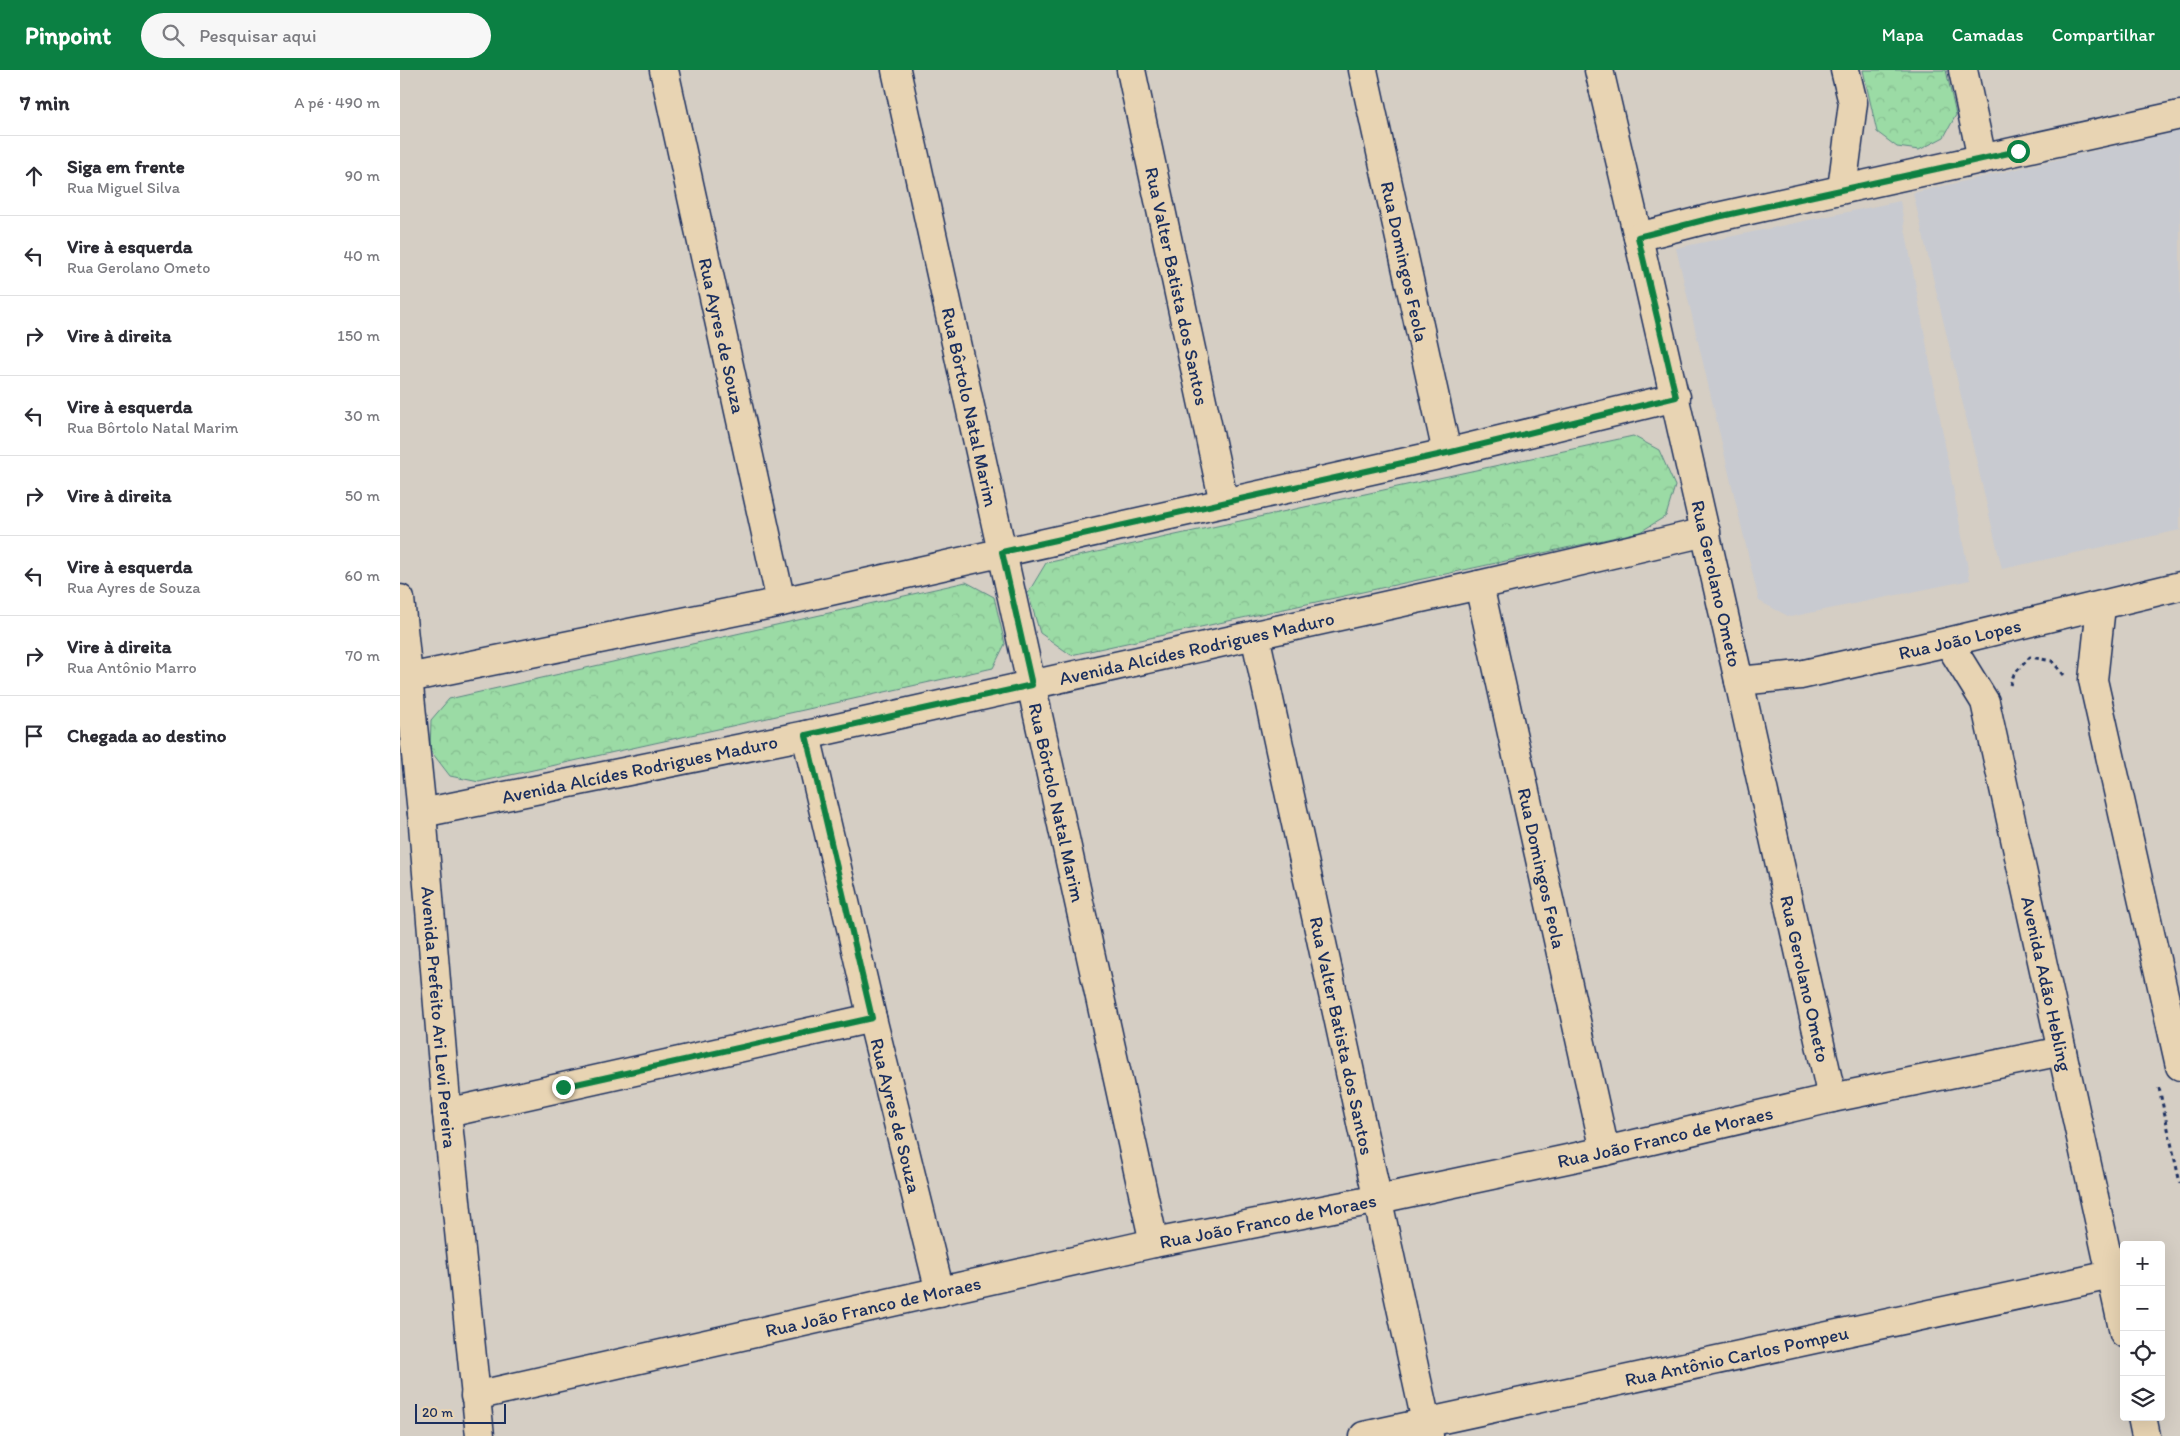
<!DOCTYPE html>
<html lang="pt">
<meta charset="utf-8">
<style>
body{margin:0;font-family:Itim,sans-serif;background:#f7f7f7;color:#2b2b33}
.controls{position:absolute;right:15px;bottom:15px;display:grid;overflow:hidden;border-radius:5px;box-shadow:0 5px 20px #0002}
.controls button{width:45px;height:45px;display:grid;place-items:center;padding:0;border:0;border-bottom:1px solid #e1e1e2;background:#fff;color:#2b2b33;font:25px sans-serif}
.scale{position:absolute;left:15px;bottom:12px;width:91px;box-sizing:border-box;padding-left:5px;border:2px solid #1b2f5e;border-top:0;font-size:14px;line-height:18px;white-space:nowrap;color:#1b2f5e;-webkit-text-stroke:4px #e8d4b3;paint-order:stroke}
.stop{position:absolute;width:15px;height:15px;margin:-11px;border:4px solid #0b8043;border-radius:50%;background:#fff}
.stop.end{background:#0b8043;border-color:#fff;box-shadow:0 1px 5px #0008}
.list{margin:0;padding:0;list-style:none}
h2{display:flex;justify-content:space-between;align-items:center;height:65px;margin:0;padding:0 20px;font-size:21px}
h2 small{font-size:16px;font-weight:400;color:#7c7c81}
.list li{display:grid;grid-template-columns:32px 1fr auto;gap:15px;align-items:center;box-sizing:border-box;height:80px;padding:0 20px;border-top:1px solid #e1e1e2}
.list b{display:block;font-size:19px;white-space:nowrap}
.list p{margin:0;font-size:16px;white-space:nowrap;color:#7c7c81}
.list em{font-size:16px;font-style:normal;color:#7c7c81}
.icon{flex:none;width:28px;height:28px;fill:none;stroke:currentColor;stroke-width:2;stroke-linecap:round;stroke-linejoin:round}
.map{position:relative;flex:none;width:1780px;height:1366px;overflow:hidden}
header{display:flex;align-items:center;gap:30px;box-sizing:border-box;height:70px;padding:0 25px;background:#0b8043;color:#fff}
header strong{font-size:24px}
nav{display:flex;gap:28px;margin-inline-start:auto;font-size:18px}
.search{width:350px;height:45px;background:#f7f7f7;display:flex;align-items:center;gap:12px;box-sizing:border-box;padding:0 18px;border-radius:28px;color:#7c7c81;font-size:19px}
main{display:flex}
aside{flex:1;background:#fff}
.map>svg:first-child{display:block}
.built{fill:#c8cad0}
.park{fill:url(#park-crowns);stroke:#5b8582}
.lines{fill:none;stroke-linecap:round;stroke-linejoin:round}
.street-casing{stroke:#1b2f5e;stroke-width:31}
.secondary-casing{stroke:#1b2f5e;stroke-width:31}
.path{stroke:#1b2f5e;stroke-width:3;stroke-dasharray:4 4;stroke-linecap:butt}
.street{stroke:#e8d4b3;stroke-width:28}
.secondary{stroke:#e8d4b3;stroke-width:28}
.route{stroke:#0b8043;stroke-width:6}
.labels{text-anchor:middle;stroke-width:4;stroke-linejoin:round;paint-order:stroke}
.street-label{font-size:19px;fill:#1b2f5e;stroke:#e8d4b3}
</style>
<header>
<strong>Pinpoint</strong>
<div class="search"><svg class="icon" aria-label="search" viewBox="0 0 24 24"><circle cx="10" cy="10" r="6"/><path d="M15 15l6 6"/></svg>Pesquisar aqui</div>
<nav><a>Mapa</a><a>Camadas</a><a>Compartilhar</a></nav>
</header>
<main>
<aside>
<h2>7 min<small>A pé · 490 m</small></h2>
<ul class="list">
<li><svg class="icon" aria-label="ahead" viewBox="0 0 24 24"><path d="M12 20V5M6 11l6-6 6 6"/></svg><div><b>Siga em frente</b><p>Rua Miguel Silva</p></div><em>90 m</em></li>
<li><svg class="icon" aria-label="left" viewBox="0 0 24 24"><path d="M17 20v-9H6M10 6l-5 5 5 5"/></svg><div><b>Vire à esquerda</b><p>Rua Gerolano Ometo</p></div><em>40 m</em></li>
<li><svg class="icon" aria-label="right" viewBox="0 0 24 24"><path d="M7 20v-9h11M14 6l5 5-5 5"/></svg><div><b>Vire à direita</b></div><em>150 m</em></li>
<li><svg class="icon" aria-label="left" viewBox="0 0 24 24"><path d="M17 20v-9H6M10 6l-5 5 5 5"/></svg><div><b>Vire à esquerda</b><p>Rua Bôrtolo Natal Marim</p></div><em>30 m</em></li>
<li><svg class="icon" aria-label="right" viewBox="0 0 24 24"><path d="M7 20v-9h11M14 6l5 5-5 5"/></svg><div><b>Vire à direita</b></div><em>50 m</em></li>
<li><svg class="icon" aria-label="left" viewBox="0 0 24 24"><path d="M17 20v-9H6M10 6l-5 5 5 5"/></svg><div><b>Vire à esquerda</b><p>Rua Ayres de Souza</p></div><em>60 m</em></li>
<li><svg class="icon" aria-label="right" viewBox="0 0 24 24"><path d="M7 20v-9h11M14 6l5 5-5 5"/></svg><div><b>Vire à direita</b><p>Rua Antônio Marro</p></div><em>70 m</em></li>
<li><svg class="icon" aria-label="arrive" viewBox="0 0 24 24"><path d="M6 21V4h12l-3 4 3 4H6"/></svg><div><b>Chegada ao destino</b></div></li>
</ul>
</aside>
<div class="map">
<svg width="1780" height="1366" viewBox="0 0 1780 1366">
<defs>
<pattern id="park-crowns" width="20" height="18" patternUnits="userSpaceOnUse" patternTransform="scale(1.25)"><rect width="20" height="18" fill="#9bdba5"/><path d="M2 6a3 3 0 1 1 6 0M12 15a3 3 0 1 1 6 0" fill="none" stroke="#85bc90"/></pattern>
</defs>
<rect width="100%" height="100%" fill="#d5cec4"/>
<filter id="ink" filterUnits="userSpaceOnUse"><feTurbulence type="fractalNoise" baseFrequency=".02" numOctaves="2"/><feDisplacementMap in="SourceGraphic" scale="10" xChannelSelector="R" yChannelSelector="G"/><feConvolveMatrix kernelMatrix="1 2 1 2 8 2 1 2 1" color-interpolation-filters="sRGB"/></filter>
<g filter="url(#ink)">
<g class="built">
<polygon points="1780,61 1780,460 1602,499 1513,123"/>
<polygon points="1500,131 1570,510 1390,547 1359,531 1276,178"/>
</g>
<g class="park">
<polygon points="1463,0 1546,0 1556,45 1544,67 1519,80 1497,77 1477,62"/>
<polygon points="1233,366 1259,380 1275,416 1266,446 1240,462 671,585 640,563 628,523 646,493"/>
<polygon points="566,512 594,527 605,574 593,598 79,712 50,706 30,680 31,650 49,629"/>
</g>
<g class="lines">
<g class="street-casing">
<g id="street">
<path id="s1" d="M 264,0 L 381,532"/>
<path id="s2" d="M 496,0 L 754,1173"/>
<path id="s3" d="M 731,0 L 824,433"/>
<path id="s4" d="M 963,0 L 1047,383"/>
<polyline points="1199,0 1238,167"/>
<path id="s5" d="M 1079,515 L 1205,1081"/>
<path id="s6" d="M 855,565 L 1029,1366"/>
<path id="s7" d="M 1339,611 L 1432,1028"/>
<path id="s8" d="M 406,665 L 472,948 L 540,1222"/>
<polyline points="47,1043 472,948"/>
<path id="s9" d="M 75,1326 L 754,1173 L 979,1129 L 1205,1081 L 1432,1028 L 1662,981"/>
<path id="s10" d="M 964,1366 L 1711,1205"/>
</g>
</g>
<g class="secondary-casing">
<g id="secondary">
<polyline points="1563,0 1582,89"/>
<path id="s11" d="M 1780,45 L 1304,150 L 1238,167 L 1339,611 L 1400,605 L 1548,572 L 1780,516"/>
<polyline points="1442,119 1453,33 1445,0"/>
<path id="s12" d="M 0,529 L 22,743 L 47,1043 L 80,1366"/>
<polyline points="1701,536 1693,610 1780,996"/>
<path id="s13" d="M 1548,572 L 1585,632 L 1724,1263"/>
<polyline points="8,608 381,532 1047,383 1276,327"/>
<path id="s14" d="M 22,743 L 406,665 L 1079,515 L 1306,462"/>
<polyline points="1742,1347 1746,1366"/>
</g>
</g>
<g class="path">
<polyline points="1610,615 1614,604 1630,587 1652,591 1664,605"/>
<polyline points="1759,1018 1780,1113"/>
</g>
<use href="#street" class="street"/>
<use href="#secondary" class="secondary"/>
</g>
</g>
<g class="lines" filter="url(#ink)">
<polyline class="route" points="163,1017 472,948 406,665 632,615 602,482 1047,383 1276,327 1238,167 1304,150 1618,81"/>
</g>
<g class="labels">
<g class="street-label">
<text dy="7" stroke="none"><textPath href="#s4" startOffset="196">Rua Domingos Feola</textPath></text>
<text dy="7" stroke="none"><textPath href="#s3" startOffset="221">Rua Valter Batista dos Santos</textPath></text>
<text dy="7" stroke="none"><textPath href="#s1" startOffset="272">Rua Ayres de Souza</textPath></text>
<text dy="7" stroke="none"><textPath href="#s2" startOffset="345">Rua Bôrtolo Natal Marim</textPath></text>
<text dy="7" stroke="none"><textPath href="#s11" startOffset="911">Rua Gerolano Ometo</textPath></text>
<text dy="7" stroke="none"><textPath href="#s11" startOffset="1236">Rua João Lopes</textPath></text>
<text dy="7" stroke="none"><textPath href="#s14" startOffset="792">Avenida Alcídes Rodrigues Maduro</textPath></text>
<text dy="7" stroke="none"><textPath href="#s14" startOffset="222">Avenida Alcídes Rodrigues Maduro</textPath></text>
<text dy="7" stroke="none"><textPath href="#s2" startOffset="750">Rua Bôrtolo Natal Marim</textPath></text>
<text dy="7" stroke="none"><textPath href="#s5" startOffset="290">Rua Domingos Feola</textPath></text>
<text dy="7" stroke="none"><textPath href="#s7" startOffset="305">Rua Gerolano Ometo</textPath></text>
<text dy="7" stroke="none"><textPath href="#s13" startOffset="359">Avenida Adão Hebling</textPath></text>
<text dy="7" stroke="none"><textPath href="#s12" startOffset="420">Avenida Prefeito Ari Levi Pereira</textPath></text>
<text dy="7" stroke="none"><textPath href="#s6" startOffset="410">Rua Valter Batista dos Santos</textPath></text>
<text dy="7" stroke="none"><textPath href="#s8" startOffset="391">Rua Ayres de Souza</textPath></text>
<text dy="7" stroke="none"><textPath href="#s9" startOffset="1218">Rua João Franco de Moraes</textPath></text>
<text dy="7" stroke="none"><textPath href="#s9" startOffset="812">Rua João Franco de Moraes</textPath></text>
<text dy="7" stroke="none"><textPath href="#s9" startOffset="408">Rua João Franco de Moraes</textPath></text>
<text dy="7" stroke="none"><textPath href="#s10" startOffset="381">Rua Antônio Carlos Pompeu</textPath></text>
</g>
</g>
</svg>
<div class="controls">
<button>+</button>
<button>−</button>
<button><svg class="icon" aria-label="locate" viewBox="0 0 24 24"><circle cx="12" cy="12" r="6"/><path d="M12 2v4M12 18v4M2 12h4M18 12h4"/></svg></button>
<button><svg class="icon" aria-label="layers" viewBox="0 0 24 24"><path d="M12 4l9 5-9 5-9-5zM3 14l9 5 9-5"/></svg></button>
</div>
<div class="scale">20 m</div>
<div class="stop" style="left:1618px;top:81px"></div>
<div class="stop end" style="left:163px;top:1017px"></div>
</div>
</main>
